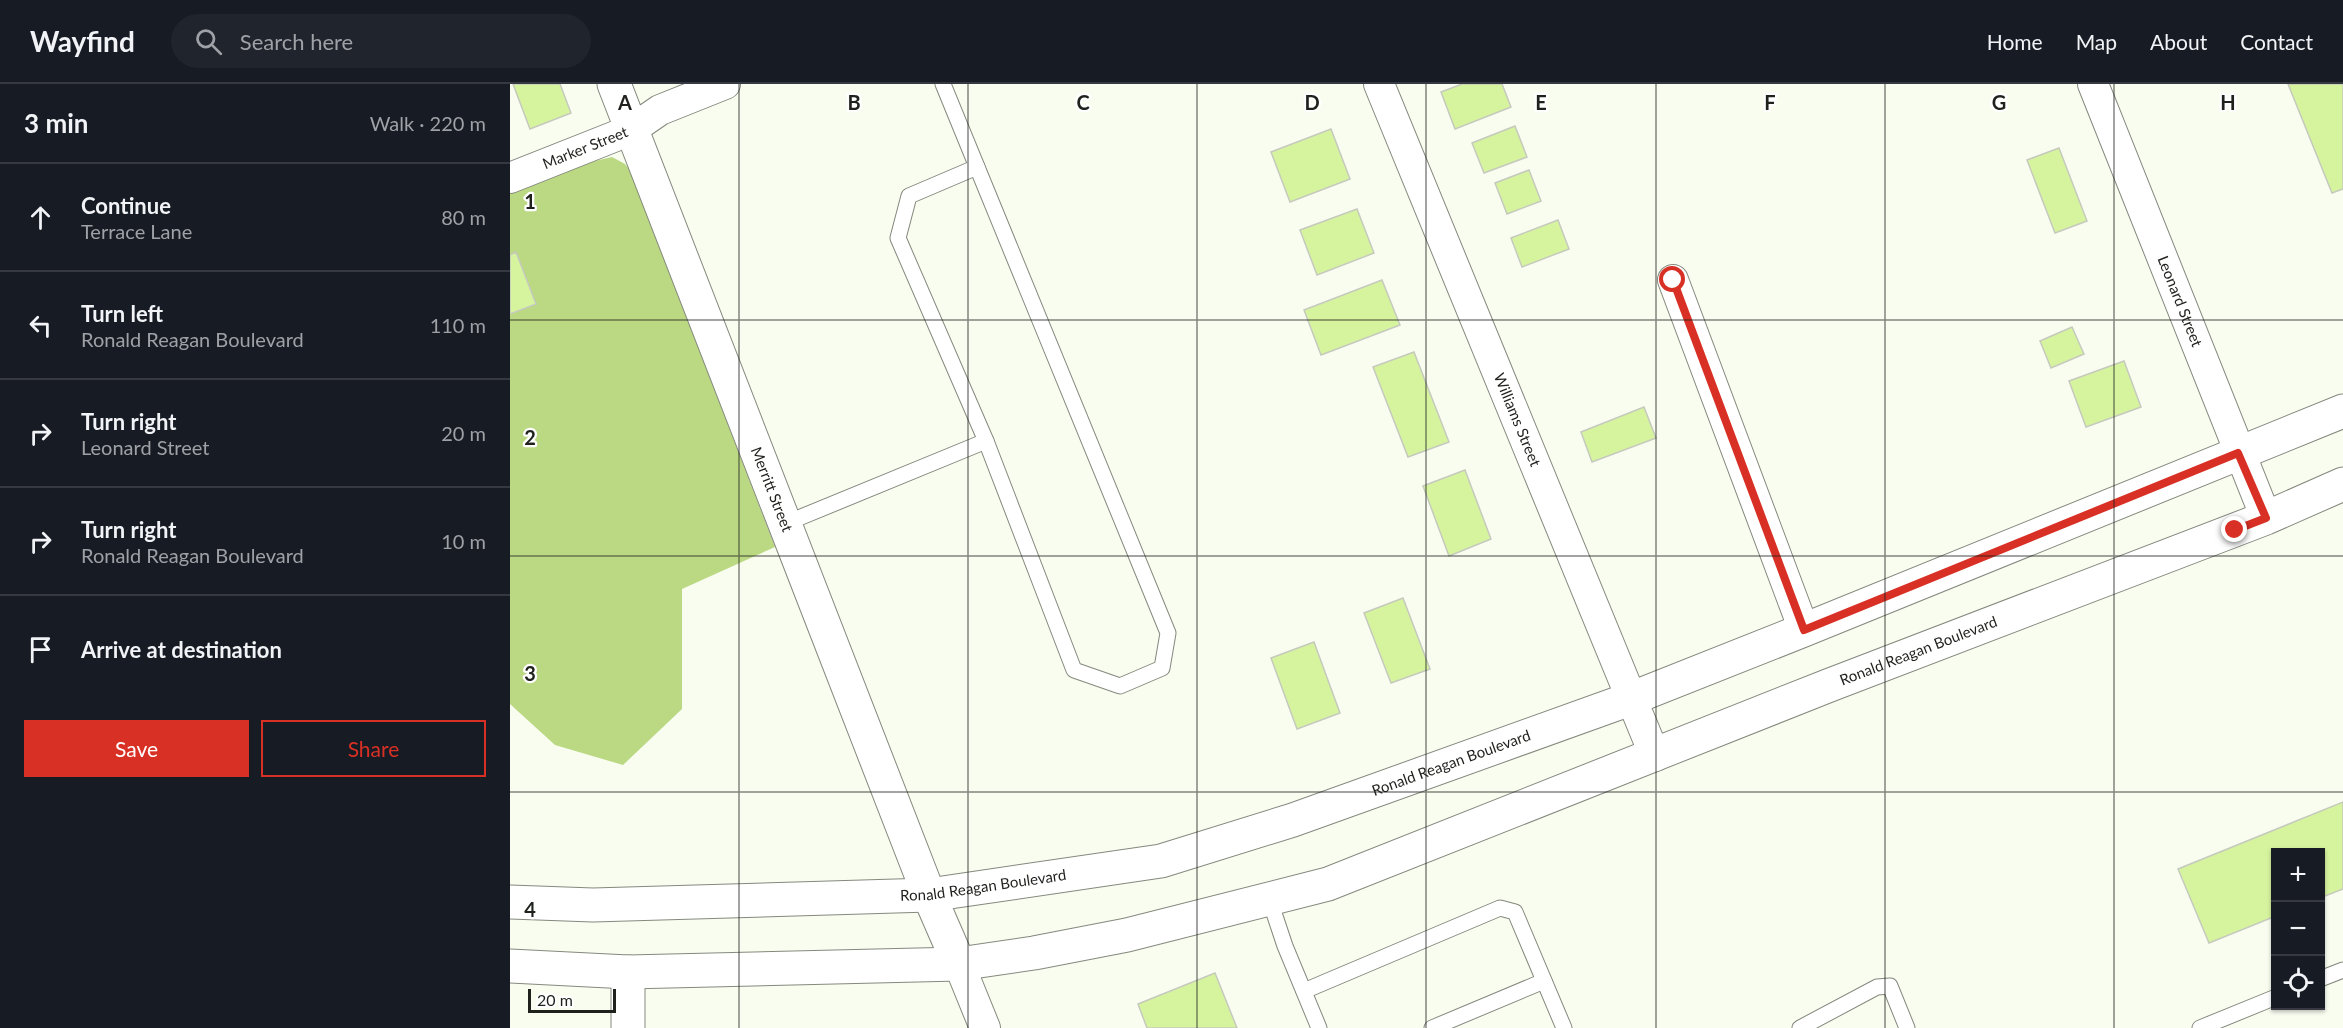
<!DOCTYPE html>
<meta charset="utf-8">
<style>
body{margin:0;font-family:Lato,sans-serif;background:#20242c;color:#f1f3f6}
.controls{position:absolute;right:18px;bottom:18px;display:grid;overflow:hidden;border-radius:0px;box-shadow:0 2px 4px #0004}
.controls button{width:54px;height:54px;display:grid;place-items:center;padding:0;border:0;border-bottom:2px solid #363941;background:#171b24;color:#f1f3f6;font:30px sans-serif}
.scale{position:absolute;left:18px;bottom:15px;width:88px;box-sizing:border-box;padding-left:6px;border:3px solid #1f211d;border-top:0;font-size:16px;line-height:21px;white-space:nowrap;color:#1f211d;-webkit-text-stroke:4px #fff;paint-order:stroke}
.stop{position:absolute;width:18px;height:18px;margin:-14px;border:4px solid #d93025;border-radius:50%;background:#fff}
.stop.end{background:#d93025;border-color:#fff;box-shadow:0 2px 6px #0008}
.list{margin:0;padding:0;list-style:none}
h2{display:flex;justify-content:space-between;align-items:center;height:78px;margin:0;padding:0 24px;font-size:26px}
h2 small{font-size:20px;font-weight:400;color:#9ea1a6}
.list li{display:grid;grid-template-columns:39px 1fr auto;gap:18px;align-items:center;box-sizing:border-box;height:108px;padding:0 24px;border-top:2px solid #363941}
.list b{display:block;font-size:22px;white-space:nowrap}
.list p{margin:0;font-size:20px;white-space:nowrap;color:#9ea1a6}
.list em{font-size:20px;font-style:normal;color:#9ea1a6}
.actions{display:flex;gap:12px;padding:18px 24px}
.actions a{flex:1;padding:14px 0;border:2px solid #d93025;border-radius:0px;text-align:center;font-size:21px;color:#d93025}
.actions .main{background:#d93025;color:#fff}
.icon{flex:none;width:33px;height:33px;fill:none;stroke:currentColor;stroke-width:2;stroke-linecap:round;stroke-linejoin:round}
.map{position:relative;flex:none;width:1833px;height:944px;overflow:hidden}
header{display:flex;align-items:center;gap:36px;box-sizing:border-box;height:84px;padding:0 30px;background:#171b24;border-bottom:2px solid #363941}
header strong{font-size:28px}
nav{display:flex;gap:33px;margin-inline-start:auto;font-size:21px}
.search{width:420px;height:54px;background:#20242c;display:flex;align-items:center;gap:15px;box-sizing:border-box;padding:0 21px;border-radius:33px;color:#9ea1a6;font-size:22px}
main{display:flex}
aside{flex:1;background:#171b24}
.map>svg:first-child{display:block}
.forest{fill:#bbd883}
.building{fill:#d6f49e;stroke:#c6cabe;stroke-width:1.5}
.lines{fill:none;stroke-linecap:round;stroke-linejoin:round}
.service-casing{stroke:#84897e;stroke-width:17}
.minor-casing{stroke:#84897e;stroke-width:32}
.tertiary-casing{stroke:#84897e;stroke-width:35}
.secondary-casing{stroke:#84897e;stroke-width:35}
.service{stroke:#fff;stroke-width:15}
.minor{stroke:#fff;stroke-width:30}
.tertiary{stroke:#fff;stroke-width:33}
.secondary{stroke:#fff;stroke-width:33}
.route{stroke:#d93025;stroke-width:8}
.grid{fill:none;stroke:#1f211d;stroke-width:1.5;stroke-opacity:0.55}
.labels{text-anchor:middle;stroke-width:4.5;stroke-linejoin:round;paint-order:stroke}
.street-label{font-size:15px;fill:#1f211d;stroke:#fff}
.grid-label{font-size:20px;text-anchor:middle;font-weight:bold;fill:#1f211d;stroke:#fff;stroke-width:4.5;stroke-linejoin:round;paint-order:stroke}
</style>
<header>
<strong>Wayfind</strong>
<div class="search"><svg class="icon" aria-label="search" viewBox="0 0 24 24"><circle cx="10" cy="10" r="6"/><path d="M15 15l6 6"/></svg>Search here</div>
<nav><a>Home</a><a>Map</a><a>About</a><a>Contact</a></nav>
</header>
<main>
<aside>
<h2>3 min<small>Walk · 220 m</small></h2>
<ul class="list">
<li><svg class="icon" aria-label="ahead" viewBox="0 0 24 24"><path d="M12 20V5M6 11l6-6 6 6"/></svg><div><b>Continue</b><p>Terrace Lane</p></div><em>80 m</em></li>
<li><svg class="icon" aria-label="left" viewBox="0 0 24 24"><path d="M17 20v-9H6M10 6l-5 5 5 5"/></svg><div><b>Turn left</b><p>Ronald Reagan Boulevard</p></div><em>110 m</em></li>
<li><svg class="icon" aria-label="right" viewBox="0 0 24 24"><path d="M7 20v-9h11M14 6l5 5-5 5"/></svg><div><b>Turn right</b><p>Leonard Street</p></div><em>20 m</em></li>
<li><svg class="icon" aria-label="right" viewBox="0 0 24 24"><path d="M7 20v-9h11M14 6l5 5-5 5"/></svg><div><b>Turn right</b><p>Ronald Reagan Boulevard</p></div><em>10 m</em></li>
<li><svg class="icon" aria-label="arrive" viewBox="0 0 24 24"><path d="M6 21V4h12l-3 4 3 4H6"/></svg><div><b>Arrive at destination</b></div></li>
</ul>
<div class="actions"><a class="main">Save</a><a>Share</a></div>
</aside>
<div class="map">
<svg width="1833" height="944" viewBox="0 0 1833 944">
<rect width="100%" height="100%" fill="#f8fdf0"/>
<polygon class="forest" points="102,73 115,80 120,86 265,463 172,505 172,625 113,681 45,661 0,620 0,108 50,85"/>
<g class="building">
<polygon points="3,0 50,0 61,29 20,45"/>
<polygon points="952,0 992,0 1001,23 945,45 931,8"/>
<polygon points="1778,0 1833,0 1833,105 1822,109"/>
<polygon points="1005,42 1017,73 974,89 962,59"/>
<polygon points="821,45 840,95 780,118 761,68"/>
<polygon points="1549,64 1577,137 1545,149 1517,76"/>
<polygon points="1019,86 1031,117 997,130 985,99"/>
<polygon points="847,125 864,169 807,191 790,146"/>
<polygon points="1048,136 1059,165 1012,183 1001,154"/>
<polygon points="6,168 26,220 0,230 0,171"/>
<polygon points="872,196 890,241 811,271 794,226"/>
<polygon points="1562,243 1574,270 1541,284 1530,257"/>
<polygon points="904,268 939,358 898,373 863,283"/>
<polygon points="1614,277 1631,323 1576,343 1559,297"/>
<polygon points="1134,323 1146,354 1082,378 1071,348"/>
<polygon points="955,386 981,455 939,472 913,402"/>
<polygon points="893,514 920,585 881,599 854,529"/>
<polygon points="804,558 830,629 787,645 761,574"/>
<polygon points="1833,718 1833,805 1810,814 1810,768 1766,768 1766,832 1699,859 1668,785"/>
<polygon points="705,889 727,944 637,944 628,920"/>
</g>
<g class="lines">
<g class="service-casing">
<g id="service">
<polyline points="467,83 399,112 388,154 476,357"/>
<polyline points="274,440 476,357 564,586 610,602 652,584 658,549 433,0"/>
<polyline points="759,814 775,862 809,944"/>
<polyline points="1810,895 1833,886"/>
<polyline points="794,907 990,824 1005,828 1054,944"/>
<polyline points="922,944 1034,897"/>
<polyline points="1290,944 1367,903 1380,902 1397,944"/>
<polyline points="1690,944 1766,913"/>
</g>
</g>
<g class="minor-casing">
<g id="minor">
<path id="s1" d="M 869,0 L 1145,672"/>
<path id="s2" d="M 1583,0 L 1756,434"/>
<path id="s3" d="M 0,94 L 121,46 L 150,26 L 215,0"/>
<polyline points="1163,196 1294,546"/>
<polyline points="449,880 475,944"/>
</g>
</g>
<g class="tertiary-casing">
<g id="tertiary">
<path id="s4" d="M 104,0 L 419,811"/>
<polyline points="118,888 118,944"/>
</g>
</g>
<g class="secondary-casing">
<g id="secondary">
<polyline points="419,811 449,880"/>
<path id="s5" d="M 0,818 L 83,821 L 419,811 L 651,777 L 783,736 L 1120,615 L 1294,546 L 1833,327"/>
<path id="s6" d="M 0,882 L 118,888 L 449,880 L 524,869 L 617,851 L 818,800 L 1320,601 L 1756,434 L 1833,400"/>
</g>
</g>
<use href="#service" class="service"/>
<use href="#minor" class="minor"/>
<use href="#tertiary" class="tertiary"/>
<use href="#secondary" class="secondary"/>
</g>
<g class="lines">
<polyline class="route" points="1163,196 1294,546 1728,369 1756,434 1725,446"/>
</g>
<path class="grid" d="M 229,0 L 229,944M 458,0 L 458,944M 687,0 L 687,944M 916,0 L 916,944M 1146,0 L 1146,944M 1375,0 L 1375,944M 1604,0 L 1604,944M 0,236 L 1833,236M 0,472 L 1833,472M 0,708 L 1833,708"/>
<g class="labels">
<g class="street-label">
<text dy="5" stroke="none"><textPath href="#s3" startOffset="81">Marker Street</textPath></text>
<text dy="5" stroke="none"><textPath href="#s2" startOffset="234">Leonard Street</textPath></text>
<text dy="5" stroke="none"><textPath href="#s1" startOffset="363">Williams Street</textPath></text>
<text dy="5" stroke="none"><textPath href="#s4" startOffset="435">Merritt Street</textPath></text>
<text dy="5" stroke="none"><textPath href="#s6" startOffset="1462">Ronald Reagan Boulevard</textPath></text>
<text dy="5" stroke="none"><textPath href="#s5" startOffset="960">Ronald Reagan Boulevard</textPath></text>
<text dy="5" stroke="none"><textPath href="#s5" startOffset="474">Ronald Reagan Boulevard</textPath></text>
</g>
</g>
<g class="grid-label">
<text x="115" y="26">A</text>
<text x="344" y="26">B</text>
<text x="573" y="26">C</text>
<text x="802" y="26">D</text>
<text x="1031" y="26">E</text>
<text x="1260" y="26">F</text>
<text x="1489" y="26">G</text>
<text x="1718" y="26">H</text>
<text x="20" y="125">1</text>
<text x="20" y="361">2</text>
<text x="20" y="597">3</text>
<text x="20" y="833">4</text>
</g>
</svg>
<div class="controls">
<button>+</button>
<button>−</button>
<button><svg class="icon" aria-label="locate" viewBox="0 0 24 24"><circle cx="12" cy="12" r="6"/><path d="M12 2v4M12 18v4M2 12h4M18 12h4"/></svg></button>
</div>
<div class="scale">20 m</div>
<div class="stop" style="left:1163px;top:196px"></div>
<div class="stop end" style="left:1725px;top:446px"></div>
</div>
</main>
